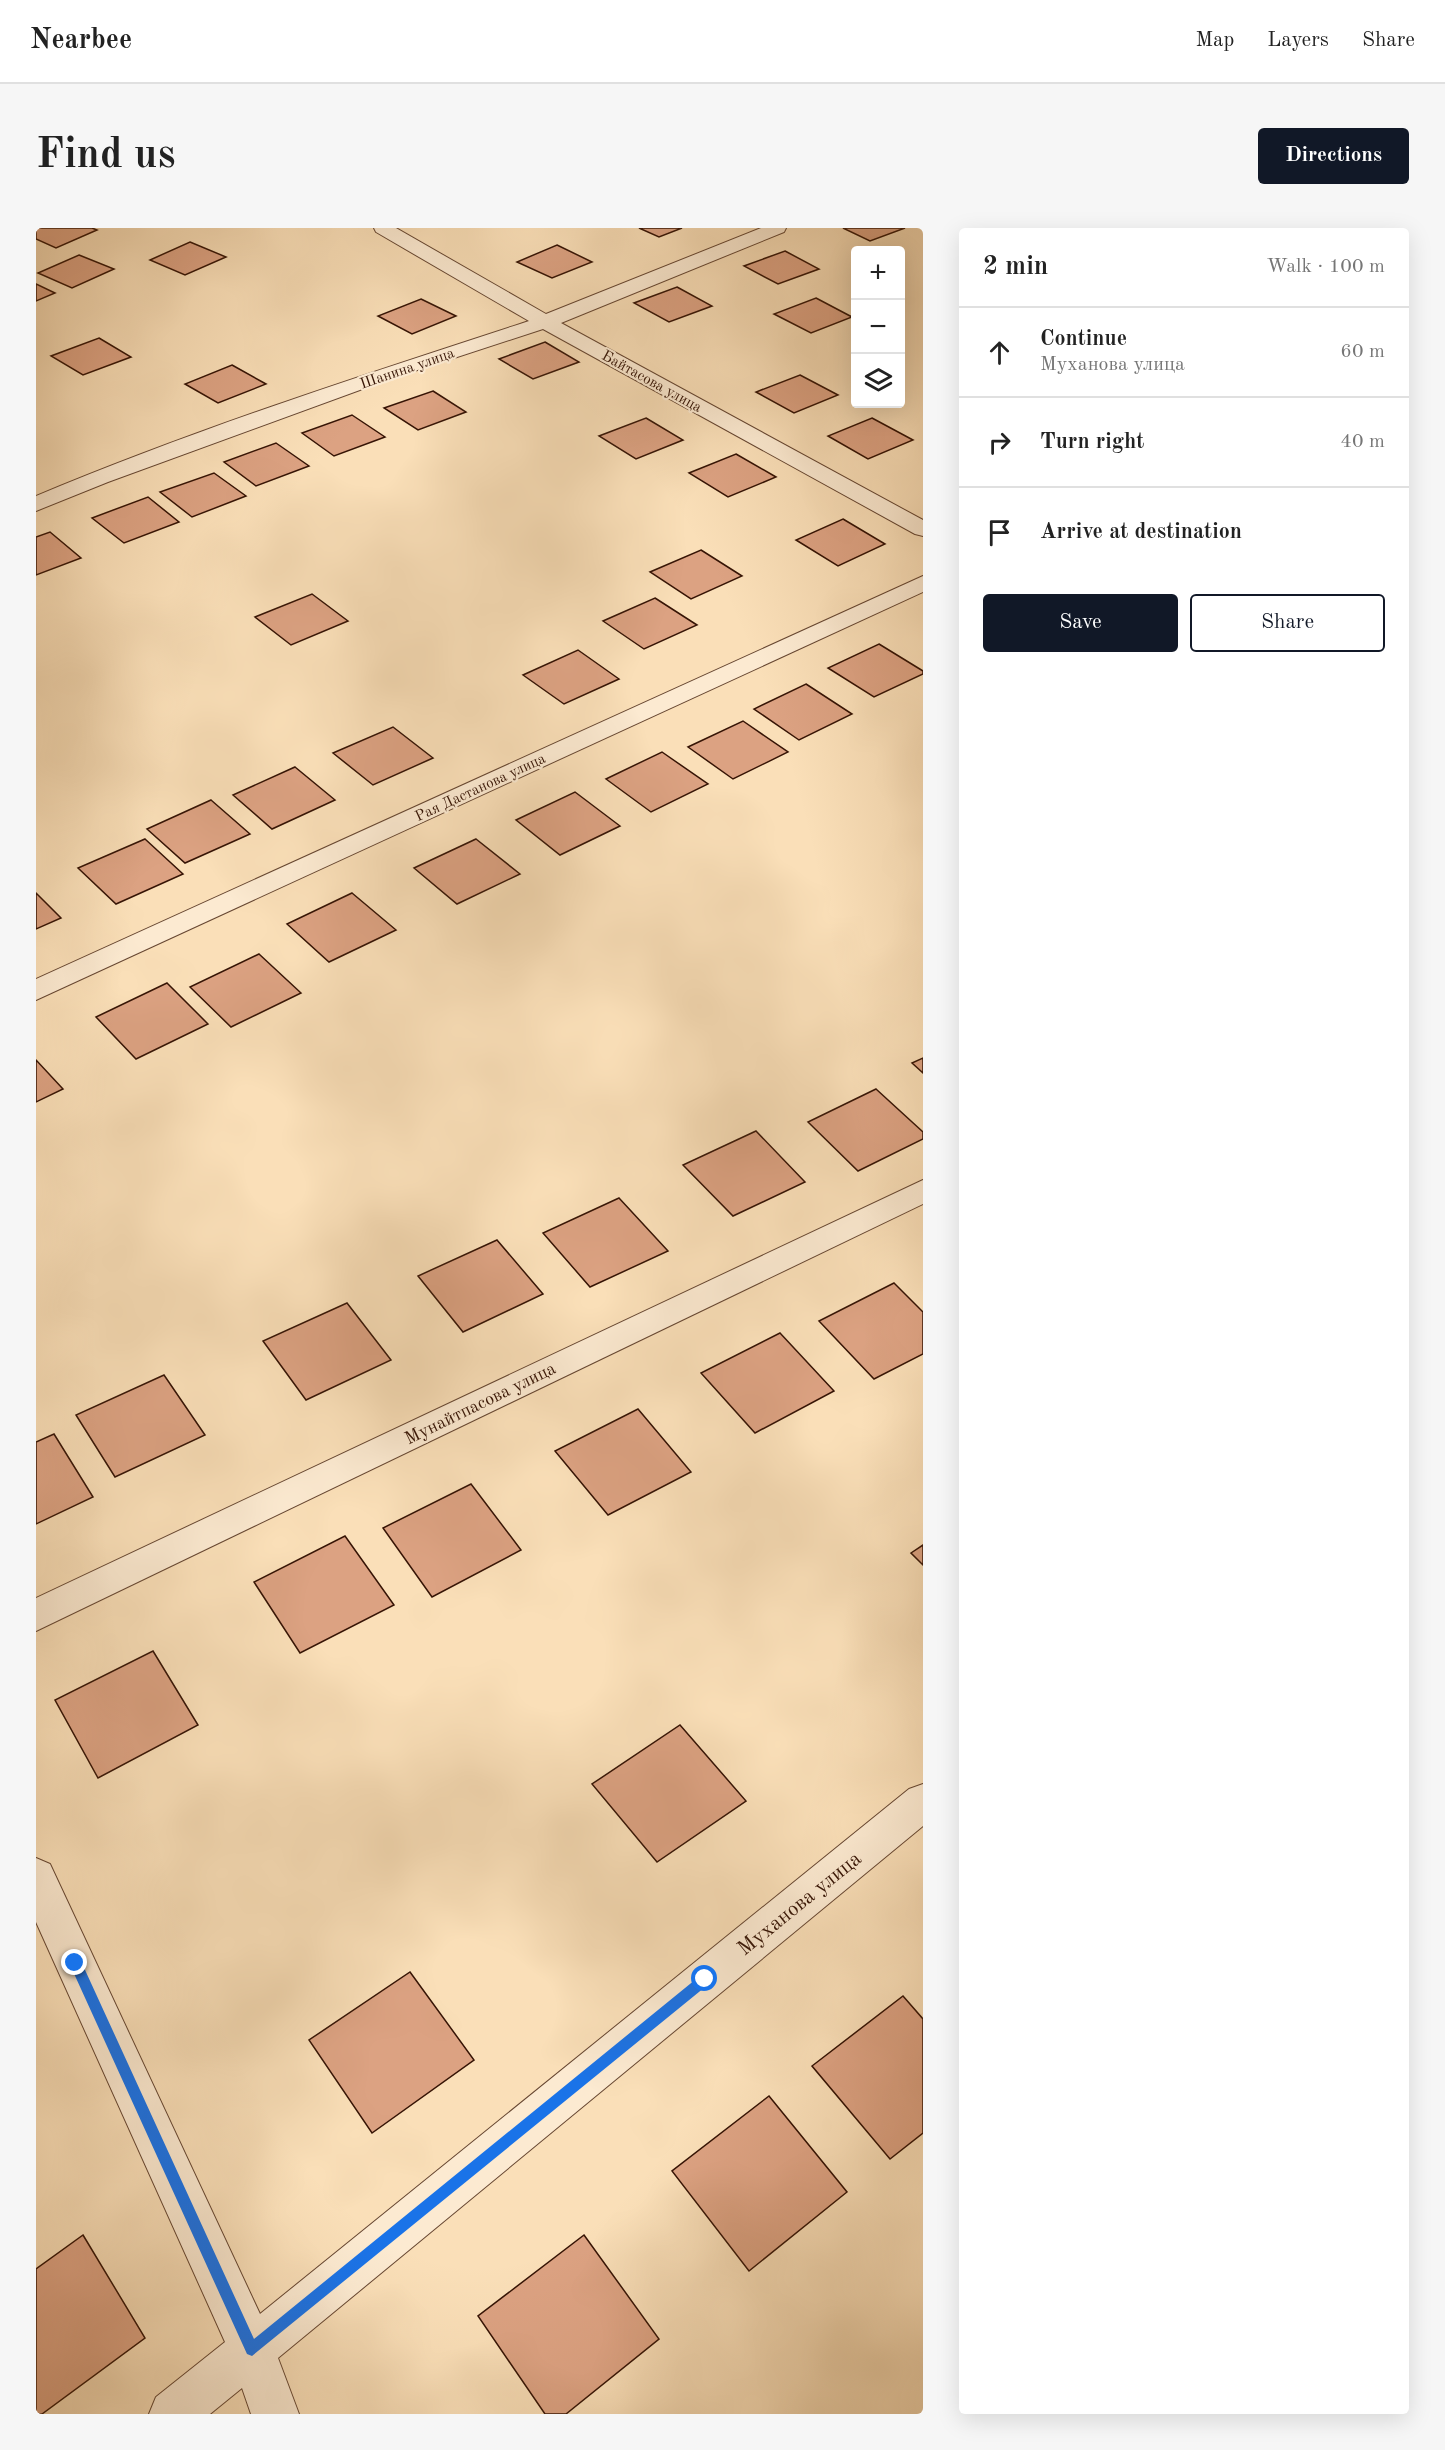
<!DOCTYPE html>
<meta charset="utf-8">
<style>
body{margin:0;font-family:"Old Standard TT",serif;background:#f6f6f6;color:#222}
.controls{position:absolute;right:18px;top:18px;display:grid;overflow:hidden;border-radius:6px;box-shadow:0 6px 24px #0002}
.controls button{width:54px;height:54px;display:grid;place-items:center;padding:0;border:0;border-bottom:2px solid #e0e0e0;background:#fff;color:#222;font:30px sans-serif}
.stop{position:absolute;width:18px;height:18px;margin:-14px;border:4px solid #1a73e8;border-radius:50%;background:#fff}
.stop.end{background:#1a73e8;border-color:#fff;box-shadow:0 2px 6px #0008}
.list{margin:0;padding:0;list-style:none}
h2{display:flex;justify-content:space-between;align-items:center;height:78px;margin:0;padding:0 24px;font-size:26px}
h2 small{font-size:20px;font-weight:400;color:#767676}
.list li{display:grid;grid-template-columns:39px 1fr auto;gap:18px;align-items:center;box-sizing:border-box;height:90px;padding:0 24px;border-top:2px solid #e0e0e0}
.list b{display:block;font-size:22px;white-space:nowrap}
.list p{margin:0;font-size:20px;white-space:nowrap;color:#767676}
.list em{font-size:20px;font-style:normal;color:#767676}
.actions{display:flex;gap:12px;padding:18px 24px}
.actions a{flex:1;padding:14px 0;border:2px solid #111827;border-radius:6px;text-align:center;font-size:21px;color:#111827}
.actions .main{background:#111827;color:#fff}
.icon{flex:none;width:33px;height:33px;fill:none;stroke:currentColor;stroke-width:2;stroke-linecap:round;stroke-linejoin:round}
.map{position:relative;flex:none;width:887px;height:2186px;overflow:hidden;border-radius:6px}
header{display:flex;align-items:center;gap:36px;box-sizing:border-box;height:84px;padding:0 30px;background:#fff;border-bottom:2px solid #e0e0e0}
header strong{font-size:28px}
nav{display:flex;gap:33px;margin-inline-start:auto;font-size:21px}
.intro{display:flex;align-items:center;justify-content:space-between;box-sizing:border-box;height:144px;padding:0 36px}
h1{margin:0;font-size:42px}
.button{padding:15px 27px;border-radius:6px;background:#111827;color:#fff;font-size:21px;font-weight:700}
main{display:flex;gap:36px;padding:0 36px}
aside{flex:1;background:#fff;border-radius:6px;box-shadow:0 6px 24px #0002}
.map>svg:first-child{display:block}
.building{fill:#dca282;stroke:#361405;stroke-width:1.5}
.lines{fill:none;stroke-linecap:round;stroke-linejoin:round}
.minor-casing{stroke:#674732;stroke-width:2}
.minor{fill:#fcead1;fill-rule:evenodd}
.route{fill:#1a73e8}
.labels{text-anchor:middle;stroke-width:4.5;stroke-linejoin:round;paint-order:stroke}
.far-street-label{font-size:15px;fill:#361405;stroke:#fcead1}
.street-label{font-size:18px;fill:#361405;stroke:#fcead1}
.near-street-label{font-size:21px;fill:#361405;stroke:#fcead1}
</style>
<header>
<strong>Nearbee</strong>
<nav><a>Map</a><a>Layers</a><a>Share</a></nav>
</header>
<div class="intro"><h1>Find us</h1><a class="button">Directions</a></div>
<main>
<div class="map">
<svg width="887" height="2186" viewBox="0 0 887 2186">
<rect width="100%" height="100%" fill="#fadfb8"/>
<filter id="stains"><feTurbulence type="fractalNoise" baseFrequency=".00333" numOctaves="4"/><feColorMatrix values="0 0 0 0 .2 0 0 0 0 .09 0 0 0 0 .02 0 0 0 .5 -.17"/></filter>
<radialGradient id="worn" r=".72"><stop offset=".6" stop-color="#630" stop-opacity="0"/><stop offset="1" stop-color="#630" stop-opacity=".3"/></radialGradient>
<g class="building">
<polygon points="0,0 56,0 61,2 20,20 0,11"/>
<polygon points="603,0 646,0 623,9"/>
<polygon points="807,0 869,0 834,13"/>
<polygon points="154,14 190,29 149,47 114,32"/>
<polygon points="521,17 556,34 516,50 481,34"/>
<polygon points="749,23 783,41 742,56 708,38"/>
<polygon points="43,27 78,41 36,60 2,45"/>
<polygon points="0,56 19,65 0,73"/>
<polygon points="641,59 676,78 633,94 598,75"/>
<polygon points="780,70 816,89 775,105 738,86"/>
<polygon points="385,71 420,88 376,106 342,88"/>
<polygon points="63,110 95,129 47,147 15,128"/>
<polygon points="509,114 543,134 497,151 463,131"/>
<polygon points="196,137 230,156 182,175 149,156"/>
<polygon points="764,147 802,167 758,185 720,164"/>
<polygon points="397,163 430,184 382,202 348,180"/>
<polygon points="316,187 349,209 298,228 266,205"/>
<polygon points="610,190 647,212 600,231 563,208"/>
<polygon points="836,190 877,212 832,231 792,208"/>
<polygon points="240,215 273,238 220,258 188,234"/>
<polygon points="700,226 740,249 692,269 653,245"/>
<polygon points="178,245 210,268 156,289 124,264"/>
<polygon points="112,269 143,294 88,315 56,290"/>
<polygon points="807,291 849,316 802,338 760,312"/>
<polygon points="14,304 45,330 0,347 0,309"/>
<polygon points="665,322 706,348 655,371 614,344"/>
<polygon points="276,366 312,393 255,417 219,389"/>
<polygon points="619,370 661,397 608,421 567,393"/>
<polygon points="843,416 887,443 887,446 838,469 792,440"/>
<polygon points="542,422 583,451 528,476 487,447"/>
<polygon points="770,456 816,486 763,512 718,481"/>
<polygon points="707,493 752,524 697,551 652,519"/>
<polygon points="357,499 397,530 337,557 297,525"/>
<polygon points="626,524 672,556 615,584 570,551"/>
<polygon points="259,539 299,572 236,601 197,567"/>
<polygon points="539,564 584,598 524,627 480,592"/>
<polygon points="175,572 214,606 149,635 111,601"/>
<polygon points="109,611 147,646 80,676 42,640"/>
<polygon points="440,611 484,646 421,676 378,640"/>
<polygon points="0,665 25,690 0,701"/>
<polygon points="316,665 360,702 293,734 251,696"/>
<polygon points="223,726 265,765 195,799 154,759"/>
<polygon points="131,755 172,796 100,831 60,789"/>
<polygon points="887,830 887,845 876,835"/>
<polygon points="0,832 27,861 0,874"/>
<polygon points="840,861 887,904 887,911 822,943 772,894"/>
<polygon points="720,903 769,954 697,988 647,937"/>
<polygon points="583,970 632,1023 554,1059 507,1005"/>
<polygon points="461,1012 507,1066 427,1104 382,1048"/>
<polygon points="858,1055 887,1084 887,1126 838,1151 783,1093"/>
<polygon points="311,1075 355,1132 270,1172 227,1113"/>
<polygon points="744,1105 798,1163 719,1205 665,1145"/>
<polygon points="128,1147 169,1207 79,1249 40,1187"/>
<polygon points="602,1181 655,1244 572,1287 519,1223"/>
<polygon points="18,1206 57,1269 0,1296 0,1214"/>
<polygon points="435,1256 485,1322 396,1369 347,1300"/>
<polygon points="309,1308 358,1377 264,1425 218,1354"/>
<polygon points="887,1317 887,1337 875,1325"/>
<polygon points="117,1423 162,1497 62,1550 19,1472"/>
<polygon points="644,1497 710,1573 621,1634 556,1556"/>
<polygon points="374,1744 438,1832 336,1905 273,1812"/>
<polygon points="867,1768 887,1791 887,1905 854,1931 776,1838"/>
<polygon points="733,1868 811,1964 713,2043 636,1943"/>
<polygon points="47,2007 109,2110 6,2186 0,2186 0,2041"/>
<polygon points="548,2007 623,2111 530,2186 509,2186 442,2088"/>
</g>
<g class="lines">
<g class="minor-casing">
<g id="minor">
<path d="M 338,0 L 360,0 L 510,86 L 725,0 L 750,0 L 748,4 L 525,95 L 887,292 L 887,308 L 879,306 L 507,101 L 354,151 L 72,254 L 0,283 L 0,268 C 160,201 327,147 493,93 L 340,4 Z"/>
<polygon points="887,348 887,364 0,772 0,751"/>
<polygon points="887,952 887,976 0,1403 0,1370"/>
<polygon points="887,1556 887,1598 242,2130 263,2186 215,2186 206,2160 174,2186 113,2186 120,2169 189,2114 0,1694 0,1630 14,1636 224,2086 873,1561"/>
</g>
</g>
<use href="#minor" class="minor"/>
</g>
<polygon class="route" points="39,1729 44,1731 218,2111 665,1747 669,1745 676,1751 674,1755 216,2128 211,2126 35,1739 33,1735"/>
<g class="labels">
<g class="far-street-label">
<text transform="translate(371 140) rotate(-19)" y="5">Шанина улица</text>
<text transform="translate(616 153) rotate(29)" y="5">Байтасова улица</text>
<text transform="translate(444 559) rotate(-25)" y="5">Рая Дастанова улица</text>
</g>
<g class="street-label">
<text transform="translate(444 1175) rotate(-26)" y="6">Мунайтпасова улица</text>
</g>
<g class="near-street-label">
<text transform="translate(763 1675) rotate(-39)" y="7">Муханова улица</text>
</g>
</g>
<rect width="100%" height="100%" filter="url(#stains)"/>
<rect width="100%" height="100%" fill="url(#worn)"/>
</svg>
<div class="controls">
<button>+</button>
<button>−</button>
<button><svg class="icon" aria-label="layers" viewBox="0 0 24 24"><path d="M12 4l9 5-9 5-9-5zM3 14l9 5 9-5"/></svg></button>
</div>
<div class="stop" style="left:669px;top:1751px"></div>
<div class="stop end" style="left:39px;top:1735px"></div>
</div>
<aside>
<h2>2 min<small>Walk · 100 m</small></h2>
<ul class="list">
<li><svg class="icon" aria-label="ahead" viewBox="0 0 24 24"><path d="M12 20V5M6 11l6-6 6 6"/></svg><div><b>Continue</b><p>Муханова улица</p></div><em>60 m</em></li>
<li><svg class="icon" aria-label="right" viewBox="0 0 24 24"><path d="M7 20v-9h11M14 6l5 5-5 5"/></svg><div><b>Turn right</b></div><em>40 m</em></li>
<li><svg class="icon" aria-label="arrive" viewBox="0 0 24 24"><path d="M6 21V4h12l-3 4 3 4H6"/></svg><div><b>Arrive at destination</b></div></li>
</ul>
<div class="actions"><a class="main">Save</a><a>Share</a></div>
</aside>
</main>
